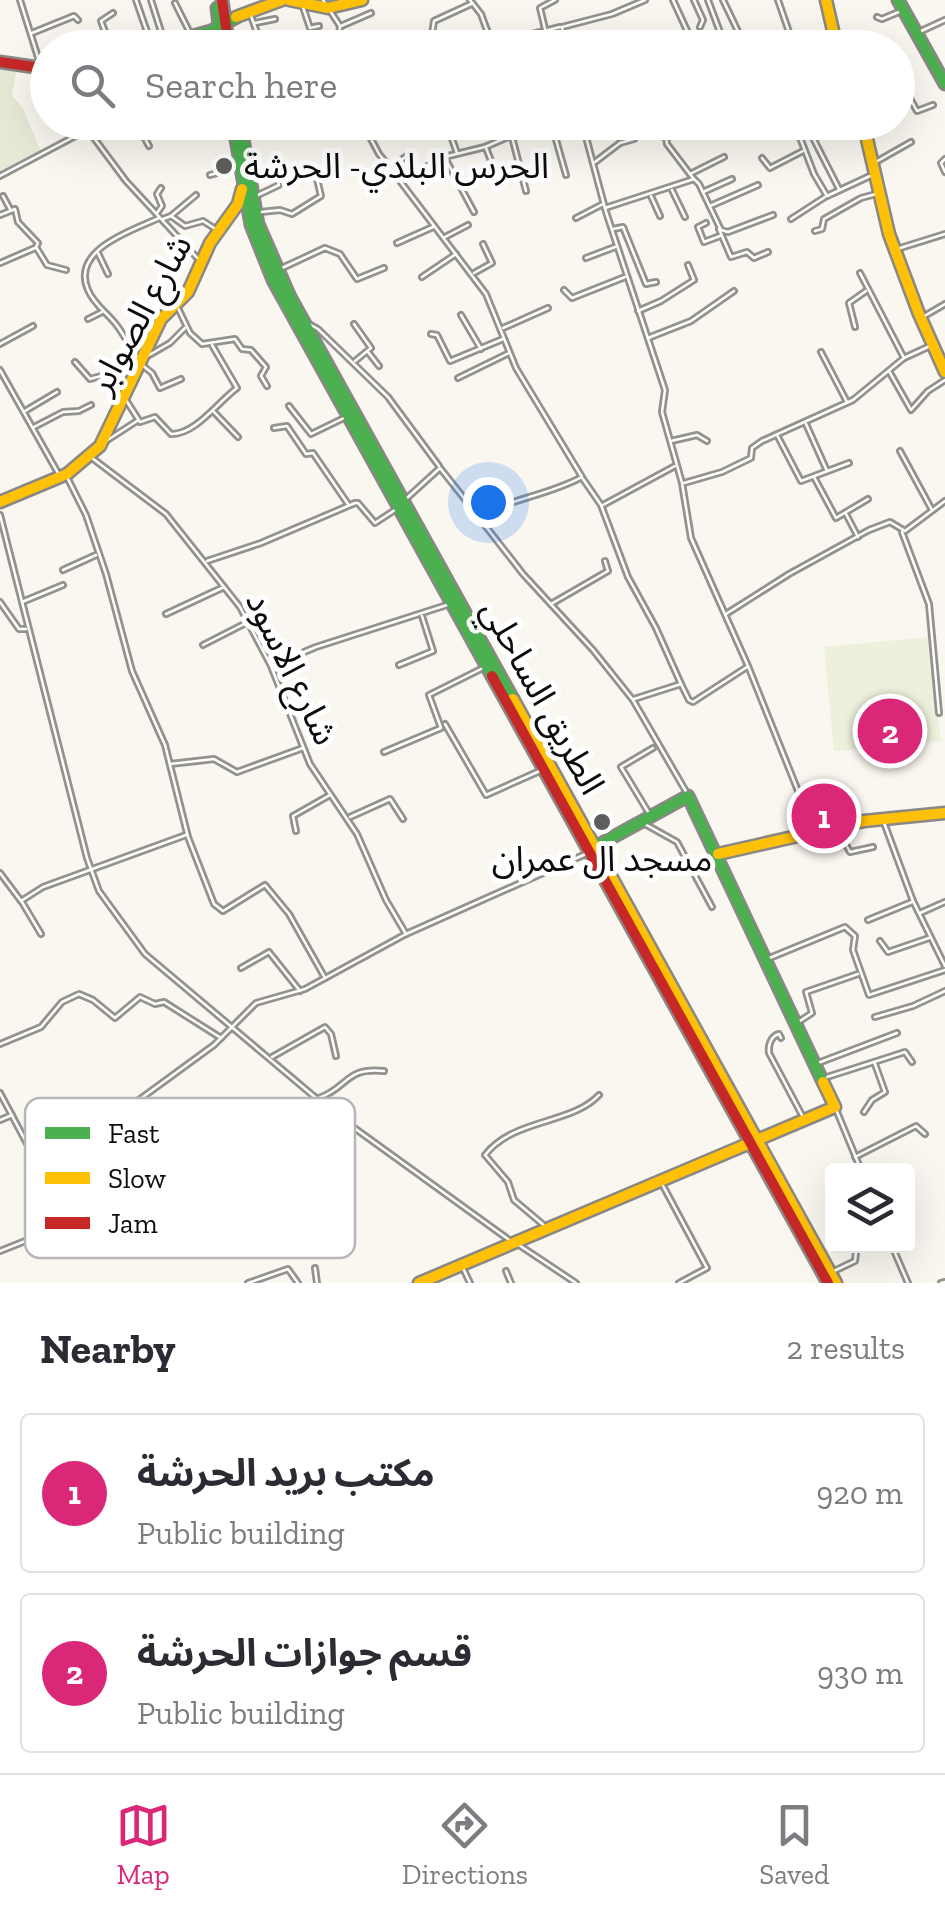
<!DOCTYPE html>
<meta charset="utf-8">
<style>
body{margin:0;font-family:"Zilla Slab","Noto Sans Arabic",serif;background:#f7f7f7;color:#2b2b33}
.controls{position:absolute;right:30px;bottom:30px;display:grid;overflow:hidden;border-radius:10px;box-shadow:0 10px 40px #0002}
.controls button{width:90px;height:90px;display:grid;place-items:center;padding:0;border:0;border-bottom:2px solid #e1e1e2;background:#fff;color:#2b2b33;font:50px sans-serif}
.you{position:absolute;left:488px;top:502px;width:35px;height:35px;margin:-25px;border:8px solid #fff;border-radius:50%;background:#1a73e8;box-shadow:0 0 0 15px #1a73e833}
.badge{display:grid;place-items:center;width:65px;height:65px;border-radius:50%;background:#db2777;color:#fff;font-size:32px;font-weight:700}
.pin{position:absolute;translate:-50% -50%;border:5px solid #fff;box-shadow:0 2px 10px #0006}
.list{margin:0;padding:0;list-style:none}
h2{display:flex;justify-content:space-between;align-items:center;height:130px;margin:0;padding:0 40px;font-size:42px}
h2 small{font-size:32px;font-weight:400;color:#7c7c81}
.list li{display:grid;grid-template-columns:65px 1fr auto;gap:30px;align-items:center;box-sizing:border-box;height:160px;margin:0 20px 20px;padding:0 20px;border:2px solid #e1e1e2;border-radius:10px}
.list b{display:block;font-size:38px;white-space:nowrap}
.list p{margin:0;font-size:32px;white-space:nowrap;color:#7c7c81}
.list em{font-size:32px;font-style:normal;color:#7c7c81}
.icon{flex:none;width:55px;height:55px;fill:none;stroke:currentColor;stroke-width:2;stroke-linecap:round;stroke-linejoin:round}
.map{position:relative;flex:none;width:945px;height:1283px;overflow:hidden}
.search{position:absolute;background:#fff;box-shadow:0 10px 40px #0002;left:30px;right:30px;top:30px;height:110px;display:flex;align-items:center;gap:25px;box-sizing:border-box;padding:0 35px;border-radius:55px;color:#7c7c81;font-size:38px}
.sheet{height:490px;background:#fff}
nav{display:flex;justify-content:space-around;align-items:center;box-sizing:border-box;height:140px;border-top:2px solid #e1e1e2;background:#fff;font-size:28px;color:#7c7c81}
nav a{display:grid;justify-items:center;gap:5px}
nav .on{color:#db2777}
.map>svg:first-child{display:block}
.cemetery{fill:#e6e9d6}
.pitch{fill:#edf1dc}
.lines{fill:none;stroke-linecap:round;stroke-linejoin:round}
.street-casing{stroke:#93928f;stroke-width:8}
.fast-casing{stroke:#8a8885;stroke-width:15}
.slow-casing{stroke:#8a8885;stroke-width:15}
.jam-casing{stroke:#8a8885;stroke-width:15}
.street{stroke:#fefefd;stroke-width:2.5}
.fast{stroke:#4caf50;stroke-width:10}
.slow{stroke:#ffc107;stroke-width:10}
.jam{stroke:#c62828;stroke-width:10}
.poi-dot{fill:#5f5e5c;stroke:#fff;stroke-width:4}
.labels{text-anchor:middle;stroke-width:10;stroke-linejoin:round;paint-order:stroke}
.poi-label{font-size:35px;fill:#0c0c0c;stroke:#fff;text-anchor:start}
.street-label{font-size:35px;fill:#0c0c0c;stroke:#fff}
.key{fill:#fff;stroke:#b6b6b6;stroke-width:2.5}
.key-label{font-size:28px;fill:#0c0c0c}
</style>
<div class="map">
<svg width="945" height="1283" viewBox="0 0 945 1283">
<rect width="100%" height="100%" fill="#faf7f0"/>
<polygon class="cemetery" points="0,69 16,72 12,95 23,109 41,151 0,173"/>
<polygon class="pitch" points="928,637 941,741 834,751 824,647"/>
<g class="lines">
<g class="street-casing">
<g id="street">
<polyline points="20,0 41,67"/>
<polyline points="136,0 152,46"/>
<polyline points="151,0 164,41"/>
<polyline points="323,0 340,26 338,48"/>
<polyline points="470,0 481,14 492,44 484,48"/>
<polyline points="673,0 695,48"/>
<polyline points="694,0 703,20 700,27"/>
<polyline points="708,0 726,48"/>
<polyline points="723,0 746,48"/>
<polyline points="778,0 789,32"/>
<polyline points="175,3 191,35"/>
<polyline points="302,4 310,28 319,26"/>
<polyline points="250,13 261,44"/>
<polyline points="877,17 882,19 901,11"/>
<polyline points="255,23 275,19"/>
<polyline points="341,26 371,13"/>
<polyline points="545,29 540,8 555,0"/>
<polyline points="919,32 945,20"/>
<polyline points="32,33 74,16 78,20"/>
<polyline points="432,34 434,21 471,4"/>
<polyline points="804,35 809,48"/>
<polyline points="837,41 859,35 865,41"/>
<polyline points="111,48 101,21 113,13"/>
<polyline points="310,48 319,48"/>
<polyline points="493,48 492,44 560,27"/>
<polyline points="566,48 562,27 612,14 645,0"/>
<polyline points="898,89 907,93 917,111 933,105"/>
<polyline points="82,122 126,181 201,262"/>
<polyline points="136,122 149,146"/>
<polyline points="362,122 379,154 400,179"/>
<polyline points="446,122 457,153"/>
<polyline points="551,122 566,175"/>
<polyline points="582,122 606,212 665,390 662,412 682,483 691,538 748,666 814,831"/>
<polyline points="794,122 814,174 827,196 870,176"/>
<polyline points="367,129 383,122"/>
<polyline points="810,132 839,189"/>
<polyline points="248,135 267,130 274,122"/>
<polyline points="673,135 666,138 667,144 693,178"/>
<polyline points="450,136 492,122"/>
<polyline points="512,137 526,191"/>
<polyline points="486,148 500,184"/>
<polyline points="445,158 474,212"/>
<polyline points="762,158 770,168 803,151"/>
<polyline points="945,159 941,163 945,172"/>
<polyline points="595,162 620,143 634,139"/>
<polyline points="874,163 911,142"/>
<polyline points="392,167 408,155"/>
<polyline points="690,174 724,157"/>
<polyline points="210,175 238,167"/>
<polyline points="0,176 102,122"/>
<polyline points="672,190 685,217"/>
<polyline points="703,192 732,179"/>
<polyline points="258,195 279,185 276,174"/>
<polyline points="3,196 10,209"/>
<polyline points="651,196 660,216"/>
<polyline points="710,206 758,185"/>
<polyline points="605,208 694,179 699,184 721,230 728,232 773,215"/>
<polyline points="261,212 280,210 292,214 321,196 317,179"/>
<polyline points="157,213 162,206 157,194 161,188"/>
<polyline points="0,215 15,209 18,222 38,243 36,247 47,265 66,270"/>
<polyline points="171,216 196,195"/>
<polyline points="576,218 603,204"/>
<polyline points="163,219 171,216 185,226 203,221 217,230"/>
<polyline points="791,219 825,197"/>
<polyline points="706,223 698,227 704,242 720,236"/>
<polyline points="613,229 623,227 646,284 656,282"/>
<polyline points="719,229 731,257 747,252 754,258 768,252"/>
<polyline points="815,231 822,229 824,219 861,198 876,194"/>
<polyline points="445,237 468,225"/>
<polyline points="397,243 433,227"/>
<polyline points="897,249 945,234"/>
<polyline points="98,253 108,274"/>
<polyline points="586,258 615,247"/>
<polyline points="0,263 35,248"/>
<polyline points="282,268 325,248 340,254 357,279 384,268"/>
<polyline points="474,273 492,263 483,244"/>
<polyline points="860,273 904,358 930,346"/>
<polyline points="422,277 456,254"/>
<polyline points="564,290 572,298 625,277"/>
<polyline points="176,304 190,333 202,344 235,339 242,349 251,350 266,367 261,376 267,386"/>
<polyline points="638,311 661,301 694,280 688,265"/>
<polyline points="461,315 481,349"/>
<polyline points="921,318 945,304"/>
<polyline points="88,319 102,312"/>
<polyline points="307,323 318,329 388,397 439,466"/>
<polyline points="354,324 371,348 355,361"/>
<polyline points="855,327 849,303 866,291"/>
<polyline points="503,328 548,308"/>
<polyline points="431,334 437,335 450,361 503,339"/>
<polyline points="648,338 691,321 734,291"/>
<polyline points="0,344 33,326"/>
<polyline points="368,352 379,366"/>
<polyline points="821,352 847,402"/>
<polyline points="144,358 170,343 185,328"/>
<path d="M 140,361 C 131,350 126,338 118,327 C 109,314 94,305 88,290 C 70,249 134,230 159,218"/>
<polyline points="75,362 90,379 112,373 126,391"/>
<polyline points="142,365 152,373 160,388 181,379"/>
<polyline points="0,370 58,473"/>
<polyline points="889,371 911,410 928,391 945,380"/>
<polyline points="458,378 509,353"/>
<path d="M 124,397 L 140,422 L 155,417 L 171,434 C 195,435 218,402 237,388 L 212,345"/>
<polyline points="289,406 311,434 346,417"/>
<polyline points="25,411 57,392"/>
<polyline points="214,412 238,437"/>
<polyline points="806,424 827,471"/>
<polyline points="34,427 63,412 79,411 91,405"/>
<polyline points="274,428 287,426 306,454 313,453 348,504"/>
<polyline points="777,435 801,481 849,463"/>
<polyline points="106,441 137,421"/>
<polyline points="671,441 697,435 707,441"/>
<polyline points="900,451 932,510"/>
<polyline points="92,458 166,514 240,607 271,666 310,764 357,834 386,900 406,934"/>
<polyline points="67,477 86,515 106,574 132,671 165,745 188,837 214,904 223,911 265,885 289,914 325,978"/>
<polyline points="814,477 836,518 868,499"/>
<polyline points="583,479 601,505 628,577 656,628 681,684 634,699"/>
<polyline points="684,483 722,472 751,458 752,448 762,441 853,400 904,358"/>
<path d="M 407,498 L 440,468 L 479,517 C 512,498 549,495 582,477 L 516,368 L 486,294 L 400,181 L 444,157 L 485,147 L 542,122"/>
<polyline points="603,505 675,466"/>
<polyline points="846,514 858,537"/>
<polyline points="0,515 87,858 99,891 145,954 335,1114 512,1242"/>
<polyline points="480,519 523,574 593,650 633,700 688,795"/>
<polyline points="902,532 929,604 939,713"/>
<polyline points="207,561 261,543 355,503 358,503 375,523 398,508"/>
<polyline points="63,570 96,555"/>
<polyline points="0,602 19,629 26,629"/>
<polyline points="22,602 63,585"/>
<polyline points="551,604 608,571 605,561"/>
<polyline points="166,614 224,587"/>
<polyline points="726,614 789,574 869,530 890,522 905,531 945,501"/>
<polyline points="203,645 246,623"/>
<polyline points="399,665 433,651 422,616"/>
<polyline points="273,671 296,662 304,652 316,647 450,604"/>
<polyline points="681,684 689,700 693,702 747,667"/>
<polyline points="445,724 486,795 542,770"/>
<polyline points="384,752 441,728 429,695 483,668"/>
<polyline points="170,764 214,759 237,772 303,748"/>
<polyline points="650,815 621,767 653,748"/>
<polyline points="350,817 390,799 403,819"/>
<polyline points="883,820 913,901 945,966"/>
<polyline points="643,823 677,842 712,907"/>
<polyline points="845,827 845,843 850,852 873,847"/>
<polyline points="296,831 293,816 330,795"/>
<polyline points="0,873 21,901 43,887 186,835"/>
<polyline points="22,902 41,934"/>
<polyline points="920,913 945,902"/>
<polyline points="868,920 912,902"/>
<polyline points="880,941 888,952 929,938"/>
<polyline points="767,959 845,927 855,936 853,950 869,995 945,970"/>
<polyline points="241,968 269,952 300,991"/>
<polyline points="875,1017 913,1006 945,991"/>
<polyline points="797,1023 812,1013 806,992 858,974"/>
<path d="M 781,1038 L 779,1034 C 771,1036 768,1045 769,1053 L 804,1119"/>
<polyline points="0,1044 41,1027 62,1002 79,994 93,1000 115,1018 140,997 155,1004 164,1002 221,1038"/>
<polyline points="272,1057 325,1027 331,1034 336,1056"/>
<polyline points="818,1063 897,1033"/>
<polyline points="824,1078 905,1052 912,1062"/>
<polyline points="0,1093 41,1170"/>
<path d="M 319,1098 C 349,1087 345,1067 384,1071"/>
<polyline points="835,1107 861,1170"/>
<polyline points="864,1112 872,1100 885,1092 875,1064"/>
<polyline points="0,1120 12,1115"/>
<polyline points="246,1141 261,1138 295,1148 325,1130 334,1115"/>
<polyline points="855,1157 916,1126 925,1134"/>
<polyline points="661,1182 707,1268 679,1283"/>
<path d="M 257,1192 C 294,1177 301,1182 310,1141"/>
<path d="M 546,1227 L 514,1200 L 508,1182 L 485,1155 C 514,1118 571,1125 599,1095"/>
<polyline points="519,1245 576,1283"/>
<polyline points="892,1246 908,1283"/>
<polyline points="0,1251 58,1228 41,1177 43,1170 214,1045 256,1003 305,989 406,934 588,853"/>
<polyline points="462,1266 470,1283"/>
<polyline points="315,1268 317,1283"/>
<polyline points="506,1271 511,1283"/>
<polyline points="832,1272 855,1261 856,1252 851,1246"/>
<polyline points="248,1283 288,1269 298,1283"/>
<polyline points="941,1283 945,1282"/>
</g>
</g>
<g class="fast-casing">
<g id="fast">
<polyline points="898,0 945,84"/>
<polyline points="217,8 222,48"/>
<polyline points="150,48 211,31 237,17"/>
<polyline points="233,122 251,225 273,280 492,676"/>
<polyline points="240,122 258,224 290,297 513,699"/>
<polyline points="595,847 688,796 823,1082"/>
</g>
</g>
<g class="slow-casing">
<g id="slow">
<polyline points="289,0 328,8 362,0"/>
<polyline points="826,0 837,48"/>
<polyline points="236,17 282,0"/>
<polyline points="863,122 889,234 919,314 945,372"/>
<polyline points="0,502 67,474 100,446 161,319 188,292 210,243 238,204 242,189"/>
<polyline points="513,699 836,1283"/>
<polyline points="718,854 864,821 945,813"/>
<polyline points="419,1283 835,1107 823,1082"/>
</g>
</g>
<g class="jam-casing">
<g id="jam">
<polyline points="222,0 229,48"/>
<polyline points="0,62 48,69"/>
<polyline points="492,676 828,1283"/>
</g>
</g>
<use href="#street" class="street"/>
<use href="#fast" class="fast"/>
<use href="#slow" class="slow"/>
<use href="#jam" class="jam"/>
</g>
<g class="poi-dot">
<circle cx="224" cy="166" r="10"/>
<circle cx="602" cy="822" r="10"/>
</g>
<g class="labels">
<g class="poi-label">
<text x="244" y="178">الحرس البلدي- الحرشة</text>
<text x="602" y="871" text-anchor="middle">مسجد ال عمران</text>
</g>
<g class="street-label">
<text transform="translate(140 314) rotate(-61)" y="12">شارع الصوابر</text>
<text transform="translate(292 668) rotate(64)" y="12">شارع الاسود</text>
<text transform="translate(543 697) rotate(61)" y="12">الطريق الساحلي</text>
</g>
</g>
<rect x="25" y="1098" width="330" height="160" rx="15" class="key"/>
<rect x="45" y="1127" width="45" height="12" fill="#4caf50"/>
<rect x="45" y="1172" width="45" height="12" fill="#ffc107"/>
<rect x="45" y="1217" width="45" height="12" fill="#c62828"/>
<g class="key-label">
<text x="108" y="1143">Fast</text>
<text x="108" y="1188">Slow</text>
<text x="108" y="1233">Jam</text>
</g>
</svg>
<div class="controls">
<button><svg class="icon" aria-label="layers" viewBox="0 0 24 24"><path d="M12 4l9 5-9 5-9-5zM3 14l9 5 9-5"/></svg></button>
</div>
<div class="you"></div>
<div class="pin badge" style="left:824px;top:816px">1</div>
<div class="pin badge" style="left:890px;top:731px">2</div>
<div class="search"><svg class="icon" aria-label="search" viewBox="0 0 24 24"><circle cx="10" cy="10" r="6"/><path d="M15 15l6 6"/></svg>Search here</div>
</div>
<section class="sheet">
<h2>Nearby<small>2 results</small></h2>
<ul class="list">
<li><span class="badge">1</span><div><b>مكتب بريد الحرشة</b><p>Public building</p></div><em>920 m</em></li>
<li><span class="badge">2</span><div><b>قسم جوازات الحرشة</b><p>Public building</p></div><em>930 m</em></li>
</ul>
</section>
<nav>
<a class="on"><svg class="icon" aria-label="map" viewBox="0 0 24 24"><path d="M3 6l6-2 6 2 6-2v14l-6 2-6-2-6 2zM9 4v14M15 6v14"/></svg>Map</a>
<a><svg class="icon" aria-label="directions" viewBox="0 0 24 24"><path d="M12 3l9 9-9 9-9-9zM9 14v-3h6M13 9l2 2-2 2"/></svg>Directions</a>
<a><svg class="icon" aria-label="saved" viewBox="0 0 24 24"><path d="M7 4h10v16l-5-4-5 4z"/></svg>Saved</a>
</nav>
